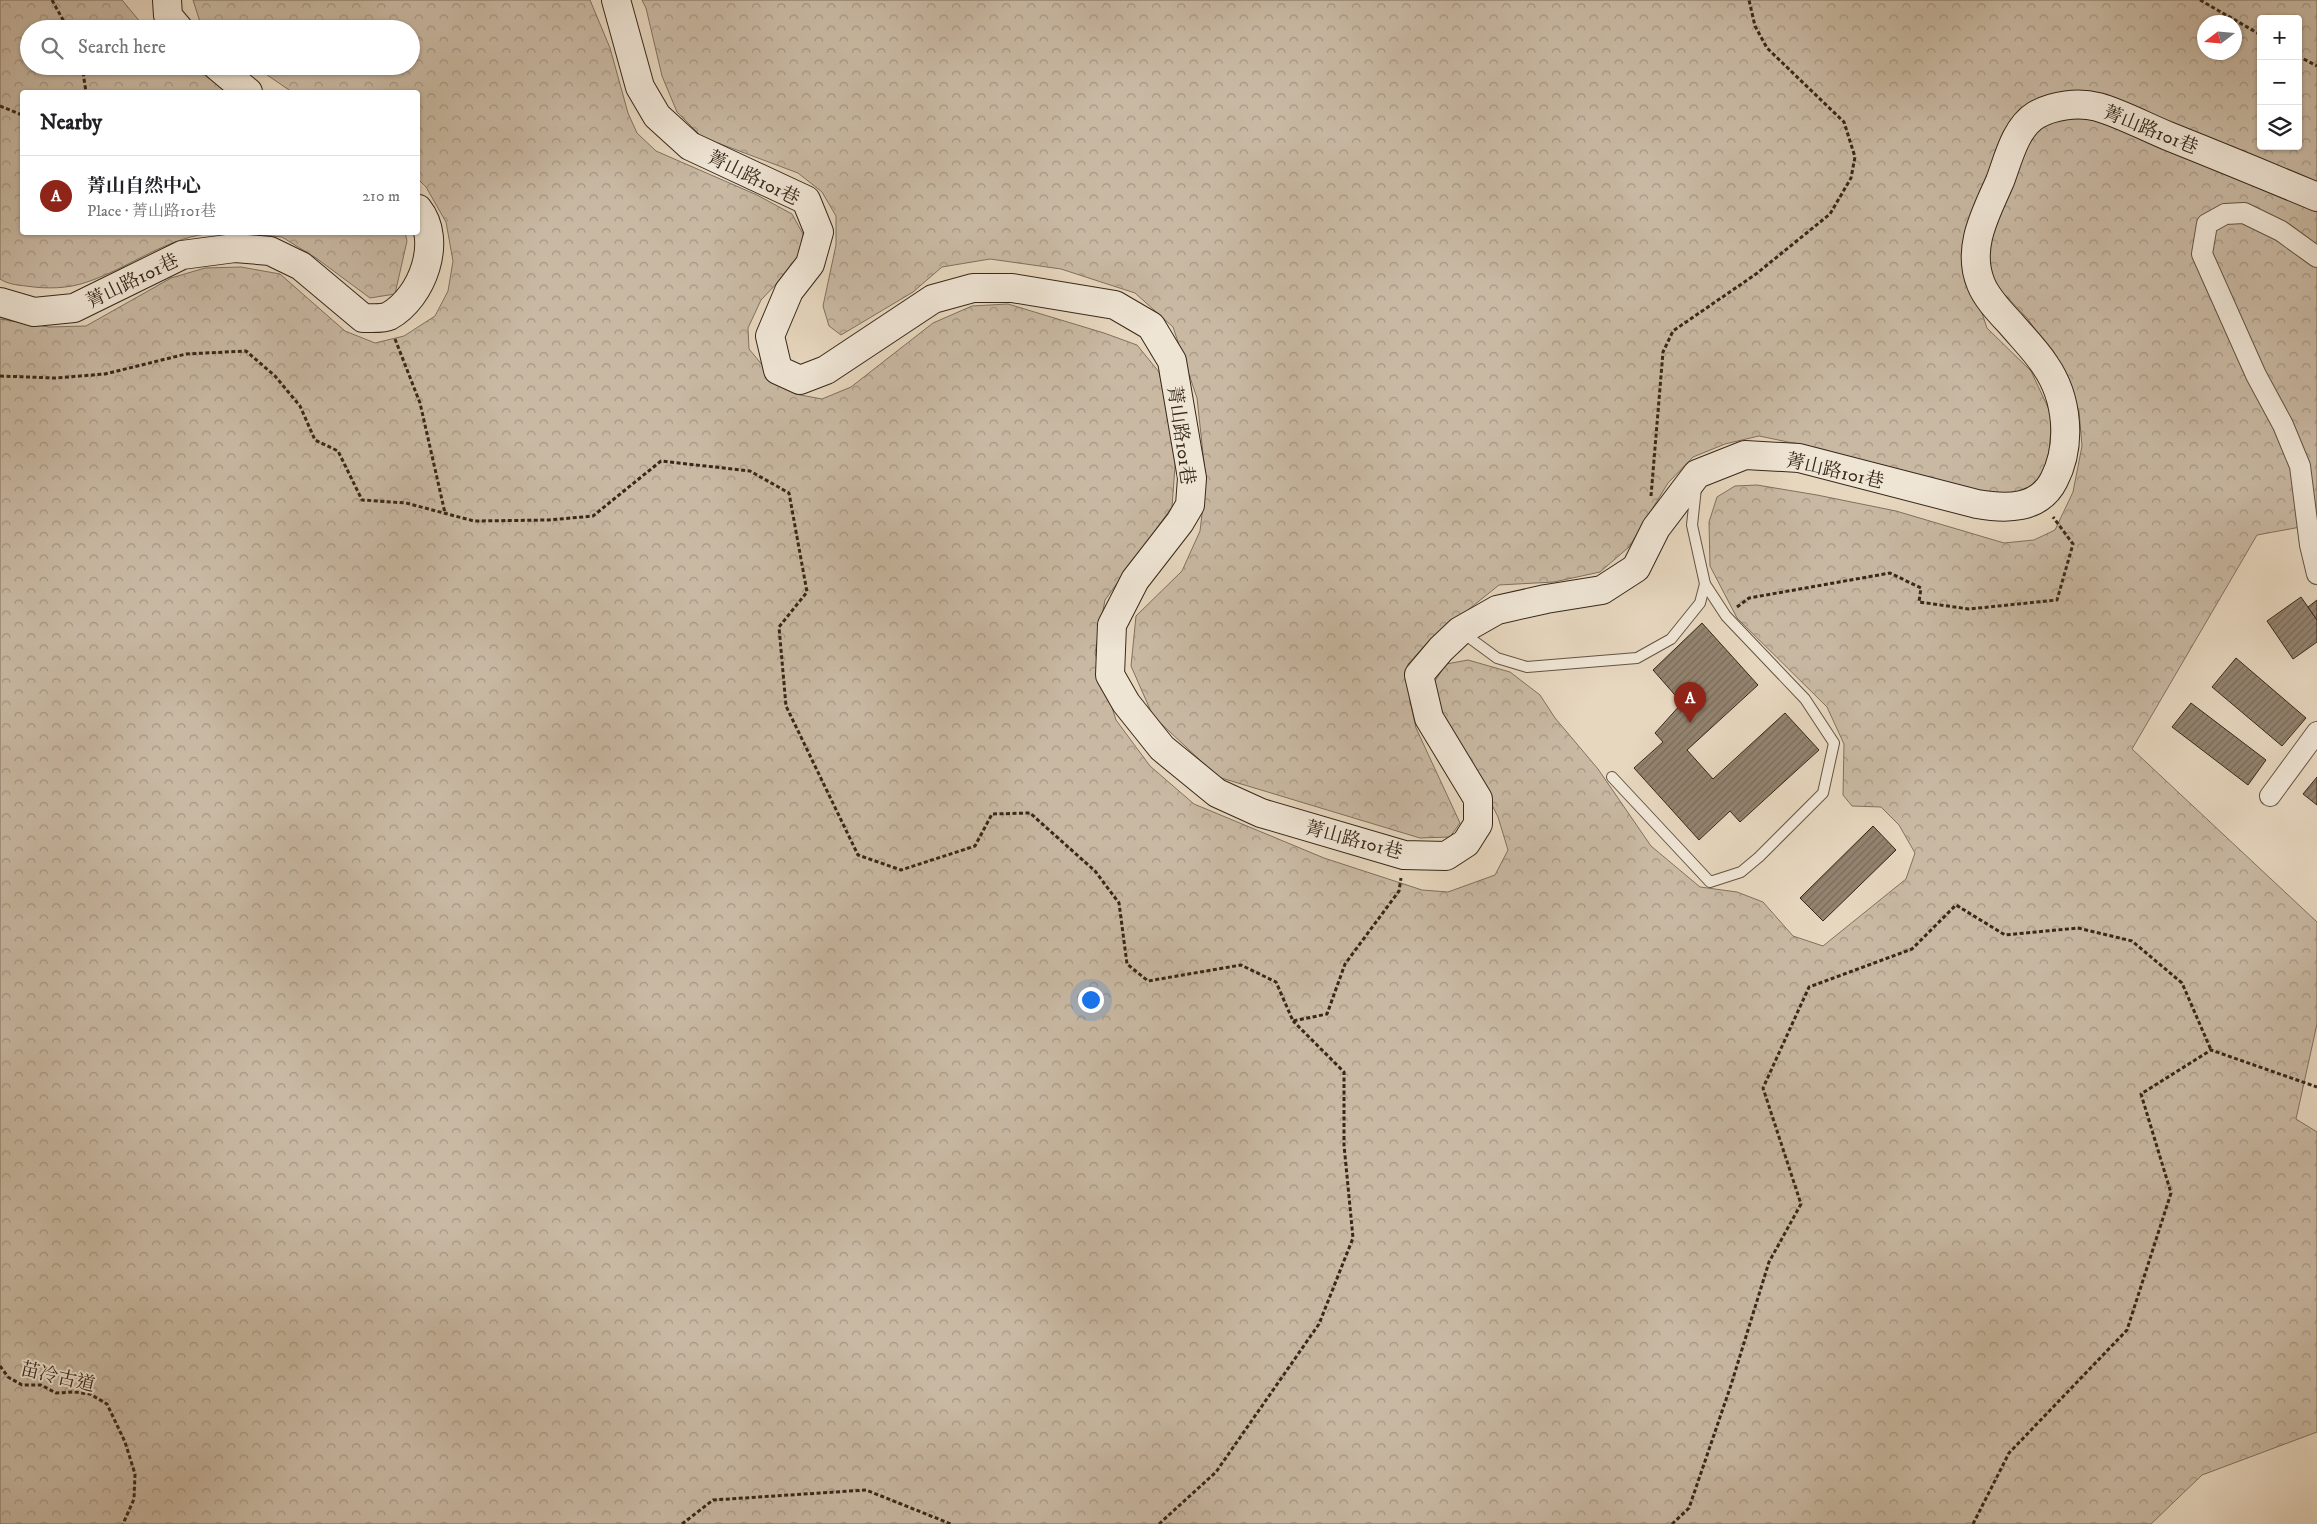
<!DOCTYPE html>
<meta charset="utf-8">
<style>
body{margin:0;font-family:"IM FELL DW Pica","Noto Serif TC",serif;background:#f2f2f2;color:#202124}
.controls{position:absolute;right:15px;top:15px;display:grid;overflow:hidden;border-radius:5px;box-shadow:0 1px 4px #0004}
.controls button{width:45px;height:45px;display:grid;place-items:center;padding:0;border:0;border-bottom:1px solid #e0e0e0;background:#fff;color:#202124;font:25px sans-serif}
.compass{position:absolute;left:2197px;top:15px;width:45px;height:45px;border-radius:50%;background:#fff;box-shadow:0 1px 4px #0004;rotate:254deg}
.you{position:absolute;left:1090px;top:999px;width:18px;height:18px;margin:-12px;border:4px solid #fff;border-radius:50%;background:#1a73e8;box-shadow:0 0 0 8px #1a73e833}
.badge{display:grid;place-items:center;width:32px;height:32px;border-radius:50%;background:#8f2418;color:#fff;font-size:16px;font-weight:700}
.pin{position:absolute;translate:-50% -41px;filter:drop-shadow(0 1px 2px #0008)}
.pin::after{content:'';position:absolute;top:26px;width:18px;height:15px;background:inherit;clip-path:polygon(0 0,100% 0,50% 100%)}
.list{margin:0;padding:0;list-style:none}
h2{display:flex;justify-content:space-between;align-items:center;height:65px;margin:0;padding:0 20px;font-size:21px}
h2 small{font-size:16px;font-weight:400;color:#757577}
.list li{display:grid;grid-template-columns:32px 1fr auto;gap:15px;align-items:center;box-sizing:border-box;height:80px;padding:0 20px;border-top:1px solid #e0e0e0}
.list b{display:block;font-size:19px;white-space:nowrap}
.list p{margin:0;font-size:16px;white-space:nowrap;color:#757577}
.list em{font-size:16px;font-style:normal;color:#757577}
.icon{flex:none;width:28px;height:28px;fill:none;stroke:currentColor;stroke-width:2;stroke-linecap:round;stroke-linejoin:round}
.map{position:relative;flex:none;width:2317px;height:1524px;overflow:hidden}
.search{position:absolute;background:#fff;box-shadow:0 1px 4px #0004;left:20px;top:20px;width:400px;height:55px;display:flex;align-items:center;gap:12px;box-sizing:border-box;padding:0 18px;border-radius:28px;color:#757577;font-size:19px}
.panel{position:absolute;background:#fff;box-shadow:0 1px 4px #0004;left:20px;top:90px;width:400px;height:145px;border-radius:5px}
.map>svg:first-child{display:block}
.forest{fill:url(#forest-crowns);stroke:#80705e;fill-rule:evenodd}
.building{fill:url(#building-hatch);stroke:#372819}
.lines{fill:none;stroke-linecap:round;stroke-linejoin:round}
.lane-casing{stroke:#635442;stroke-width:12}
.street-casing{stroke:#635442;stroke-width:22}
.secondary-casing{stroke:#372819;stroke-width:30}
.path{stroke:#372819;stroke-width:3;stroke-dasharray:4 2.5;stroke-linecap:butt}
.lane{stroke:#efe5d5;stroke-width:10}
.street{stroke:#efe5d5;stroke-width:20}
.secondary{stroke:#efe5d5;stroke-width:28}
.labels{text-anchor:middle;stroke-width:4;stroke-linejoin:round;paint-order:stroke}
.street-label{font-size:19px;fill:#372819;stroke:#efe5d5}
</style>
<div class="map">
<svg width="2317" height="1524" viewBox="0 0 2317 1524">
<defs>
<pattern id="forest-crowns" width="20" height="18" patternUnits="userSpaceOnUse" patternTransform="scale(1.25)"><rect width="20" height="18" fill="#c9b9a3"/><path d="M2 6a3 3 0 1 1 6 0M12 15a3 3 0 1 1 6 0" fill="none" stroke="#a49684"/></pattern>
<pattern id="building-hatch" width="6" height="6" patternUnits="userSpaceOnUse" patternTransform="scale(1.25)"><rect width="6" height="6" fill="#93836f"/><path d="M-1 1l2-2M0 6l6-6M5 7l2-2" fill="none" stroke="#796b5a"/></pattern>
</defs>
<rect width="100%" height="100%" fill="#e7d7bf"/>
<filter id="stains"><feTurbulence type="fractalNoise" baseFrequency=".004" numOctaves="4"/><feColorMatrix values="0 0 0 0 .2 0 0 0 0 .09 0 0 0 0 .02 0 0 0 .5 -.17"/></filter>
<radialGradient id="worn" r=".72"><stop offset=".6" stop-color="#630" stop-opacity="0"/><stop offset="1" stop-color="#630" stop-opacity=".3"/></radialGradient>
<g class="forest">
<path d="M 0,0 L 122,0 L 146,29 L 29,29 L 29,66 L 192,66 L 228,92 L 22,92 L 22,232 L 216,233 C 169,235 130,268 87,282 C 68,289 45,289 26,286 C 16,285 8,284 0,279 Z"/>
<path d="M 193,0 L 590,0 L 610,48 L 628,113 L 637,133 L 656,151 L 757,195 L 792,214 L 803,234 L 799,260 L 761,300 L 748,328 L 749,349 L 769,373 L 795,394 L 822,399 L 851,387 L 933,323 L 972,306 L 1008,304 L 1104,333 L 1137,345 L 1159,372 L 1176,453 L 1172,507 L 1105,600 L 1095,653 L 1116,720 L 1150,766 L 1194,804 L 1324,858 L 1422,890 L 1448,892 L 1495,875 L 1508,850 L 1498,817 L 1472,765 L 1439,710 L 1433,684 L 1446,664 L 1468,660 L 1510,672 L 1540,695 L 1555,718 L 1598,769 L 1651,846 L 1700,887 L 1737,892 L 1763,902 L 1793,936 L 1823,946 L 1906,879 L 1915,853 L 1899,825 L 1881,807 L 1852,806 L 1843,795 L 1844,744 L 1827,707 L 1737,618 L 1710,566 L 1709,522 L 1717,497 L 1735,486 L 1757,485 L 1817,495 L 1896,511 L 2004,543 L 2034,540 L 2055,530 L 2073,492 L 2082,446 L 2079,411 L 2060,364 L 2027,318 L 2004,294 L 1982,313 L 1987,328 L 2031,371 L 2052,416 L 2047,477 L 2025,492 L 1993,496 L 1817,448 L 1759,436 L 1725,444 L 1693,457 L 1668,483 L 1629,547 L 1600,572 L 1554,582 L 1499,585 L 1428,642 L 1408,664 L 1410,701 L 1416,728 L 1460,823 L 1450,837 L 1420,838 L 1218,777 L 1153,716 L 1131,666 L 1136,616 L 1182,571 L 1200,531 L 1206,481 L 1197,398 L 1173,327 L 1135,293 L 1061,269 L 990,259 L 942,267 L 913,292 L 841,335 L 829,326 L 823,306 L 836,245 L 836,216 L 822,192 L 798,173 L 702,137 L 677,112 L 662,76 L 646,8 L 642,0 L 2317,0 L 2317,524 L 2257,535 L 2132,749 L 2317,922 L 2317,1024 L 2296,1119 L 2317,1132 L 2317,1432 L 2202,1475 L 2151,1524 L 0,1524 L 0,319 L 49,327 L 86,326 L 171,278 L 205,268 L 241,267 L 280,274 L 345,331 L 375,343 L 404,336 L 435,316 L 448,291 L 453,261 L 446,222 L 426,187 L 418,179 L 418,92 L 292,92 L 254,66 L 411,66 L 411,29 L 207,29 L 200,22 ZM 2261,19 L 2298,19 L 2298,146 L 2261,146 ZM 2204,22 L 2234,22 L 2234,52 L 2204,52 Z"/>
<polygon points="405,232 407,241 395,294 370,298 316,258 282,237 240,233"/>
</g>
<g class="building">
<polygon points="2301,597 2317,620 2317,642 2293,659 2267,621"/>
<polygon points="2317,600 2317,620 2308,607"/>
<polygon points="1702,623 1758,685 1687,750 1713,779 1785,713 1819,750 1740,822 1730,811 1699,840 1634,768 1663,742 1655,733 1682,703 1653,670"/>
<polygon points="2236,658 2306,718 2282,746 2212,687"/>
<polygon points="2191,703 2266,760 2248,785 2172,727"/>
<polygon points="2317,777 2317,805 2303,794"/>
<polygon points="1873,826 1896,850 1823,921 1800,898"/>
</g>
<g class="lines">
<g class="lane-casing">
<g id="lane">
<polyline points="1463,633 1497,658 1527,667 1637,658 1671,639 1700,603 1705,584"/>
<polyline points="1612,777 1710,882 1741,872 1759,857 1823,793 1834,743 1805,699 1726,616 1705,584 1692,525 1696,488"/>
</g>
</g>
<g class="street-casing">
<g id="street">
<polyline points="2317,257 2281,231 2244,213 2225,214 2207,224 2202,254 2256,375 2283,425 2300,466 2310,545 2317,574"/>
<polyline points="2270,796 2317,732"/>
</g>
</g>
<g class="secondary-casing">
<g id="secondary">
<polyline points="167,0 168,16 179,29"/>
<path d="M 616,0 L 640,87 L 657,116 L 690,146 L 806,200 L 819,232 L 810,264 L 789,291 L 770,336 L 778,370 L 800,380 L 826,370 L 933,299 L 973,288 L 1012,288 L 1115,305 L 1151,326 L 1172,361 L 1192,478 L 1190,505 L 1180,522 L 1135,580 L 1112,625 L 1110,675 L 1126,703 L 1162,748 L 1217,793 L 1261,813 L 1404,855 L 1446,856 L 1466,843 L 1478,824 L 1478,799 L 1429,718 L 1419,675 L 1441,649 L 1460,631 L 1497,610 L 1546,599 L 1602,590 L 1636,568 L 1656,528 L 1697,474 L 1745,455 L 1799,458 L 1977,504 C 2006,509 2039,510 2054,480 C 2072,445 2068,398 2045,365 C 2036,351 2023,338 2012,325 C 2001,313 1987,299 1981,284 C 1966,248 1986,213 2000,181 C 2008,160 2015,128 2036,115 C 2054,105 2078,102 2098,107 C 2122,114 2146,127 2168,136 C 2218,156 2267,176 2317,197"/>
<polyline points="217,66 248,92"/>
<path d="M 0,302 L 34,312 L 74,308 L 182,255 L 235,248 L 270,251 L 301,266 L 363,318 C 370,318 383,319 389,316 C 423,297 443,240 418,209"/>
</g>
</g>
<g class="path">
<polyline points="52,0 68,29"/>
<polyline points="2200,0 2261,35"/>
<polyline points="2298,56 2317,66"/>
<polyline points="82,66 86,92"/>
<polyline points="0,106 22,115"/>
<polyline points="395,339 420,403 445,513"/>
<polyline points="0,376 55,378 105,374 186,354 246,351 275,376 300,406 315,440 338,451 362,500 406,503 474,521 549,520 593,516 661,461 750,471 789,493 807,592 779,627 786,706 858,855 901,870 975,846 992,814 1030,813 1095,871 1119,903 1127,964 1148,981 1241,965 1276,982 1293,1021 1327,1014 1345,964 1399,891 1401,878"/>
<polyline points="1651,496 1663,352 1673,331 1756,274 1830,214 1851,178 1855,157 1844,122 1767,48 1755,26 1749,0"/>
<polyline points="1737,607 1749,598 1890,573 1921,588 1919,602 1969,609 2057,600 2073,544 2053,517"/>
<polyline points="0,1366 8,1377 22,1385 41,1385 56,1393 74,1392 90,1394 107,1404 125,1442 135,1474 134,1499 123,1524"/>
<polyline points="682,1524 713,1500 866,1490 951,1524"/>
<polyline points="1159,1524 1216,1472 1319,1324 1353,1238 1344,1145 1344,1072 1293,1021"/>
<polyline points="1672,1524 1689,1508 1731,1385 1769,1262 1801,1204 1763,1088 1809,987 1912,949 1956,905 2005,935 2078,928 2132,941 2182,983 2211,1050"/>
<polyline points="1973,1524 2009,1453 2127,1330 2171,1193 2141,1094 2211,1050 2317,1087"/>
</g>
<use href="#lane" class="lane"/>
<use href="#street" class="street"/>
<use href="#secondary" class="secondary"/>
</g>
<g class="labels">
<g class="street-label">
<text transform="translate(2151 129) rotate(22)" y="7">菁山路101巷</text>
<text transform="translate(754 177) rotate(26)" y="7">菁山路101巷</text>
<text transform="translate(132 280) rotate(-26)" y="7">菁山路101巷</text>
<text transform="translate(1182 435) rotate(82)" y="7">菁山路101巷</text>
<text transform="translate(1835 470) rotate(13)" y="7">菁山路101巷</text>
<text transform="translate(1354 839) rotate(15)" y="7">菁山路101巷</text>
<text transform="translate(58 1376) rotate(13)" y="7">苗冷古道</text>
</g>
</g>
<rect width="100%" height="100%" filter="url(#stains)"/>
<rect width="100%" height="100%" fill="url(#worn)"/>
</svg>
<div class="controls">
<button>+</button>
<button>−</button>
<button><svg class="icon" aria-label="layers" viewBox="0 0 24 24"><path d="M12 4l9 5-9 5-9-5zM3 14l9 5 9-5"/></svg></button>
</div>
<svg class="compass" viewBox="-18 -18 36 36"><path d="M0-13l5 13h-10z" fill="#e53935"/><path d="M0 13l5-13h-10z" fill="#757577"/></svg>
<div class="you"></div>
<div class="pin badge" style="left:1690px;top:723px">A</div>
<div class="search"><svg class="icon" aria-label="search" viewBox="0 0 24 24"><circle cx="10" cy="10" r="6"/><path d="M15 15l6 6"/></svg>Search here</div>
<section class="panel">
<h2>Nearby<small></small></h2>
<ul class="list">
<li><span class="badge">A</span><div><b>菁山自然中心</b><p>Place · 菁山路101巷</p></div><em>210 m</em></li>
</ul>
</section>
</div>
